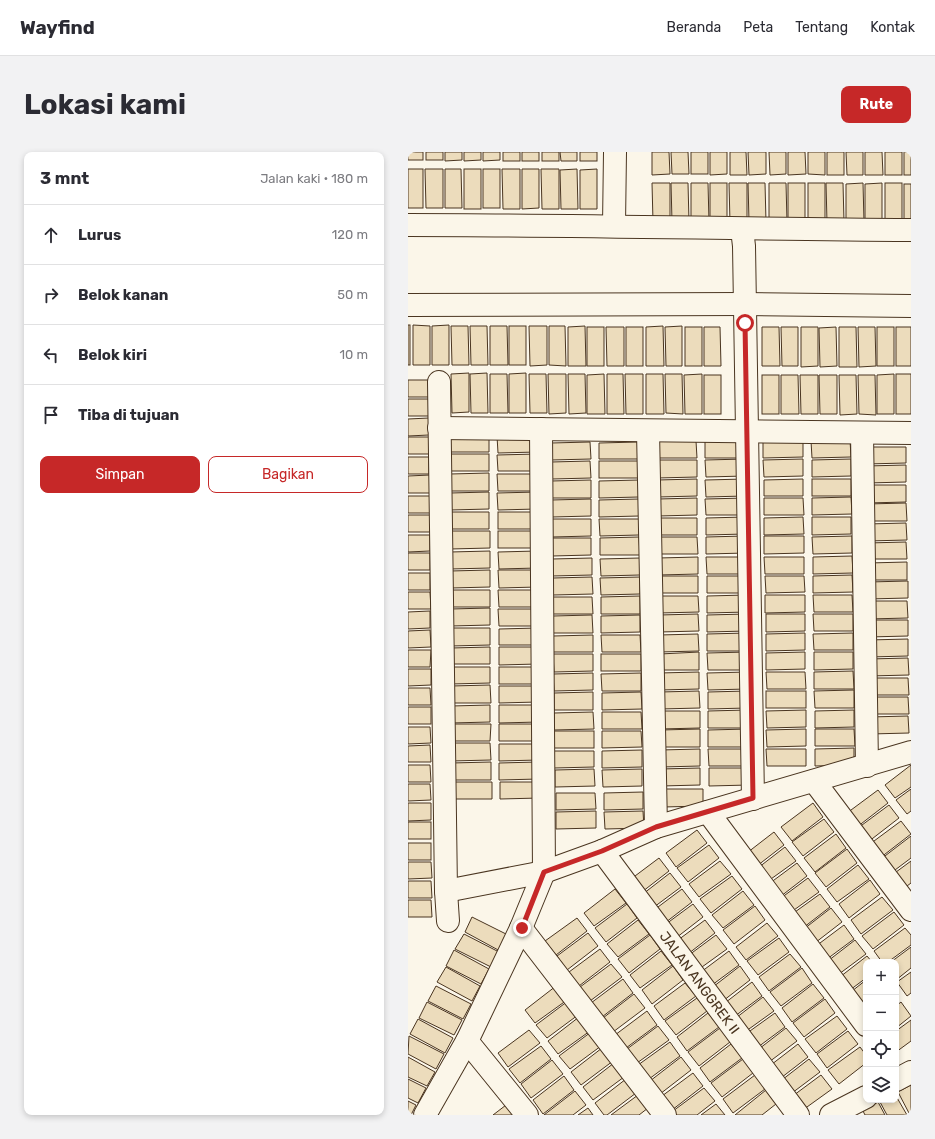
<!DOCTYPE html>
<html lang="id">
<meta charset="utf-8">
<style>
body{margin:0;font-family:Rubik,sans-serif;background:#f2f2f3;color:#2b2b33}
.controls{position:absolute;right:12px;bottom:12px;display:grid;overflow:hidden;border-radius:8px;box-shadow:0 2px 6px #0003}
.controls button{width:36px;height:36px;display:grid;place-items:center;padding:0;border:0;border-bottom:1px solid #e1e1e2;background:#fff;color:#2b2b33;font:20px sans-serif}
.stop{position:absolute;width:12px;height:12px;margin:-9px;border:3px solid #c62828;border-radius:50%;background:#fff}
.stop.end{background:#c62828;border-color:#fff;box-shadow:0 1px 4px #0008}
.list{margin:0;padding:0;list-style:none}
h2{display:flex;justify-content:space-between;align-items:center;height:52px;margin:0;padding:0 16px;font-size:17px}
h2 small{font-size:13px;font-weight:400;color:#7c7c81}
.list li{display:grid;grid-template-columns:26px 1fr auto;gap:12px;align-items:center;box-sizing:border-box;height:60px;padding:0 16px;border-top:1px solid #e1e1e2}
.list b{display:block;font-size:15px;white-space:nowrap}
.list em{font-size:13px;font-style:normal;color:#7c7c81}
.actions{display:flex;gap:8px;padding:12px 16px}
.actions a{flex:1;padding:9px 0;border:1px solid #c62828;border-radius:8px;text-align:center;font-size:14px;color:#c62828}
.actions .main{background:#c62828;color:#fff}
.icon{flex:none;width:22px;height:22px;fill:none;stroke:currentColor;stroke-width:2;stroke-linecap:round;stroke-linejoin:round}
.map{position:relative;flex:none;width:503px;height:963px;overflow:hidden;border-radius:8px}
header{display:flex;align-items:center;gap:24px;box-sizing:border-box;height:56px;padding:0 20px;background:#fff;border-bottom:1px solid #e1e1e2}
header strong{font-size:19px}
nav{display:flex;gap:22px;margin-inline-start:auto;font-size:14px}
.intro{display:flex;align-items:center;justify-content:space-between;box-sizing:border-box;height:96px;padding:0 24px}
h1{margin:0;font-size:28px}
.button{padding:10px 18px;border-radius:8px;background:#c62828;color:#fff;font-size:14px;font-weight:700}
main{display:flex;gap:24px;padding:0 24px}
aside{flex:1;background:#fff;border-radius:8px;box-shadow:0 2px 6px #0003}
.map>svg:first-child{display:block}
.building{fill:#ecdcbc;stroke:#4a3520}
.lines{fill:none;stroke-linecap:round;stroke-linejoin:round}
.street-casing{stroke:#4a3520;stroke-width:24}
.street{stroke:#fbf6e9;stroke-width:22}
.route{stroke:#c62828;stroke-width:5}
.labels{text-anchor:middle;stroke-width:3;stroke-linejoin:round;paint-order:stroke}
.street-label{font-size:14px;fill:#4a3520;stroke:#fbf6e9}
</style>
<header>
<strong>Wayfind</strong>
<nav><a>Beranda</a><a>Peta</a><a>Tentang</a><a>Kontak</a></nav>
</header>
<div class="intro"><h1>Lokasi kami</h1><a class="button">Rute</a></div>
<main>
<aside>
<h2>3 mnt<small>Jalan kaki · 180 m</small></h2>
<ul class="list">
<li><svg class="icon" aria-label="ahead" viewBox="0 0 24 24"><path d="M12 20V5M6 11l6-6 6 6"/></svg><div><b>Lurus</b></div><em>120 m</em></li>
<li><svg class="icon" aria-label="right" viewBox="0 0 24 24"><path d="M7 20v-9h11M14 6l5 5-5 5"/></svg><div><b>Belok kanan</b></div><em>50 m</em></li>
<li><svg class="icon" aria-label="left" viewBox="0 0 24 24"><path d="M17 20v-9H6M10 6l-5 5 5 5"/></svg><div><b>Belok kiri</b></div><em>10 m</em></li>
<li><svg class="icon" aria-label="arrive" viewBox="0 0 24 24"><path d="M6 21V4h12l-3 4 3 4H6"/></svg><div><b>Tiba di tujuan</b></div></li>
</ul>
<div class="actions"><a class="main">Simpan</a><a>Bagikan</a></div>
</aside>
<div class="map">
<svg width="503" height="963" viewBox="0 0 503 963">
<rect width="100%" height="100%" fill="#fbf6e9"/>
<g class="building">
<rect x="0" y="0" width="15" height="8"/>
<rect x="18" y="0" width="17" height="8"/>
<polygon points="37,0 54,0 54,8 37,9"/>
<polygon points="56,0 73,0 73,8 56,9"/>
<polygon points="75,0 92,0 92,8 75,9"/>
<rect x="95" y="0" width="17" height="9"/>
<rect x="114" y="0" width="17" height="9"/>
<rect x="134" y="0" width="17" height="9"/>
<polygon points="152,0 169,0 169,9 153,9"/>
<rect x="172" y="0" width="17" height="9"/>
<polygon points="244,0 261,0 262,22 244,23"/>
<polygon points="263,0 280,0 281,22 264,22"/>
<rect x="283" y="0" width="17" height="22"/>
<polygon points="302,0 319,0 319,22 302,23"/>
<polygon points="322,0 338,0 339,23 322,23"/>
<polygon points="340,0 358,0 358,22 341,23"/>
<polygon points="361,0 378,0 378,22 362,23"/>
<polygon points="380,0 397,0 398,22 380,23"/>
<polygon points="400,0 417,0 417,23 400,22"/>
<rect x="419" y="0" width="17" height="23"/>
<polygon points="438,0 455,0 455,23 439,23"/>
<polygon points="457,0 474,0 475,23 457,23"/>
<rect x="477" y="0" width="17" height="23"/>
<rect x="496" y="0" width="7" height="23"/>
<rect x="0" y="17" width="15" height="39"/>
<polygon points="17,17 35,17 35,56 18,56"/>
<polygon points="37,17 53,17 54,56 37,56"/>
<rect x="56" y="17" width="17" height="40"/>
<rect x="75" y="17" width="17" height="39"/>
<polygon points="94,17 112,17 112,57 95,57"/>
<polygon points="114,17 131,17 131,56 114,57"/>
<polygon points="133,17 151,17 151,57 134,57"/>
<polygon points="169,17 170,57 153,57 152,18"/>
<polygon points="189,17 189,57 172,57 172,18"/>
<polygon points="244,31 262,31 262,70 245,70"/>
<polygon points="263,31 280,31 281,70 264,70"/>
<polygon points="283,31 300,31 301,70 283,70"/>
<rect x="302" y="31" width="17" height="39"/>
<polygon points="321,31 339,31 339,70 322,71"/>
<polygon points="340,31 357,31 358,70 341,70"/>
<polygon points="361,31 378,31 379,70 361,70"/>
<rect x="380" y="31" width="17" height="39"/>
<rect x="400" y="31" width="17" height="39"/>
<polygon points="418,31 435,31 436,70 419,71"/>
<polygon points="455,31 456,70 438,71 438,32"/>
<polygon points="474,31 474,70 457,71 457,32"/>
<rect x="477" y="31" width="17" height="40"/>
<rect x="496" y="32" width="7" height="39"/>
<rect x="0" y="173" width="2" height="40"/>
<polygon points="5,173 22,174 22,213 5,213"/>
<polygon points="41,173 41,213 24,213 24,174"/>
<polygon points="43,174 60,174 61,213 44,213"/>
<polygon points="62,174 79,174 80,213 63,213"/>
<polygon points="82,174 99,174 100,213 82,213"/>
<rect x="101" y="174" width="17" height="39"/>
<polygon points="121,174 139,174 139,213 122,214"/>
<polygon points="141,174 157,174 158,214 141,213"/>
<polygon points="177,174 178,214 160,214 160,175"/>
<polygon points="255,174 256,214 238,214 238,175"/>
<polygon points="274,174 274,214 258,214 257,175"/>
<rect x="179" y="175" width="17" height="39"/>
<polygon points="198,175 216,175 216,214 199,214"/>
<rect x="218" y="175" width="17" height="39"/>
<rect x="277" y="175" width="17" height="39"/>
<polygon points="296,175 312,175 313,214 296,214"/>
<polygon points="354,175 371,175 372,214 354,214"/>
<polygon points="373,175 390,175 390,214 374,214"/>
<polygon points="393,175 410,175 410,214 393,215"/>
<polygon points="428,175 429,214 412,215 411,176"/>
<polygon points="431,175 448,175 449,215 431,215"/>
<polygon points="450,175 467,175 468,214 451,215"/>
<rect x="469" y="175" width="17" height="39"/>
<rect x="488" y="175" width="15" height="39"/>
<polygon points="61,221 61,260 44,261 43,222"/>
<polygon points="79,221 80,261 63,261 62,222"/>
<polygon points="118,221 118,261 101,261 101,222"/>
<polygon points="82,222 99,222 100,261 82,261"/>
<polygon points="121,222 138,222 139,261 122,261"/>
<polygon points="140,222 158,222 158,261 141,262"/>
<polygon points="160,222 177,222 178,261 161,262"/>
<polygon points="196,222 197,262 179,262 179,223"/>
<polygon points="199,222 215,222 216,262 199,262"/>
<polygon points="217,222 235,222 235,262 218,262"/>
<polygon points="238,222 255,222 256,262 238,262"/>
<polygon points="257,222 274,222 275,262 258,261"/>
<polygon points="294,222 294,262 277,262 276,223"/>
<polygon points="486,222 486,262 469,262 469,223"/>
<rect x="488" y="222" width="15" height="40"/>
<rect x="296" y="223" width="17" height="39"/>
<rect x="354" y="223" width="17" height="39"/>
<polygon points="373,223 390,223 391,262 373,262"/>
<polygon points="392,223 410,223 410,262 393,262"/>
<polygon points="411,223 429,223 429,262 412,262"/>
<polygon points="431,223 448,223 449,262 432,263"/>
<polygon points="450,223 467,223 468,263 451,262"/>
<rect x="0" y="228" width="21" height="17"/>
<rect x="0" y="247" width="21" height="17"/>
<polygon points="21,266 21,283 0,284 0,267"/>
<polygon points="81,283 81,300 42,300 41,284"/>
<polygon points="129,283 129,300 90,301 89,284"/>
<rect x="0" y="285" width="21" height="17"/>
<polygon points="336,288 337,306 297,306 297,289"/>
<polygon points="395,288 395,305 355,306 355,289"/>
<polygon points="442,288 443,305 404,306 403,289"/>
<polygon points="249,289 288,289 289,306 249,306"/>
<polygon points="182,290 183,307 143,308 143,291"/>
<polygon points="230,290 231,307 191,307 191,291"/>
<polygon points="458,295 498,295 498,311 458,312"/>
<rect x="42" y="302" width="39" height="17"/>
<polygon points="129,302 129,319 90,319 89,303"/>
<rect x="0" y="305" width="21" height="17"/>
<polygon points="337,307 337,324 298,325 297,308"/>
<polygon points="395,307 395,324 356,325 355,308"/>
<polygon points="443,307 443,324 404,325 404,308"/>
<polygon points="249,308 289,308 289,325 249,326"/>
<polygon points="182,309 183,326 144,327 143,310"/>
<rect x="191" y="309" width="40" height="17"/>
<polygon points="498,313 498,330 459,331 458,314"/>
<polygon points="81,321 81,339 42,339 42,322"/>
<polygon points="89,322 129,322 129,339 90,339"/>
<polygon points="22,323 22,341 0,341 0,324"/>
<polygon points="289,327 289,344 250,345 249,328"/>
<polygon points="337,327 337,344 298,345 297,328"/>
<polygon points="395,327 395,344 356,344 356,328"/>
<rect x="404" y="327" width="39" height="17"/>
<polygon points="183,328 183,346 144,346 143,329"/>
<polygon points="231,328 231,345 191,346 191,329"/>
<polygon points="459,333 498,333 498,350 459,351"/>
<polygon points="81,340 81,357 42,358 42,341"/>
<polygon points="129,340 129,357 90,358 89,341"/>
<rect x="0" y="344" width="22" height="17"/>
<polygon points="443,345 444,362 404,363 404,346"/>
<polygon points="289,346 289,363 250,364 250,347"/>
<polygon points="337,346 337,363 298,363 297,347"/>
<polygon points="356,346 395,346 396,363 356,363"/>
<polygon points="183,347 183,364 144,365 143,348"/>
<polygon points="231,347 231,364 191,365 191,348"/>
<polygon points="498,351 499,369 459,369 459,352"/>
<polygon points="41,360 81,360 81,377 42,377"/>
<rect x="90" y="360" width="39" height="17"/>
<rect x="0" y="363" width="22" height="17"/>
<polygon points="337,365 337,382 298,383 298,366"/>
<polygon points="395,365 396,382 356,383 356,366"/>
<polygon points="404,365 443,365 443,382 404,383"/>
<polygon points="249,366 289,366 289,383 250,383"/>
<polygon points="144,367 183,367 183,384 144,385"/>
<polygon points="191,367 231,367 231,383 192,384"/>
<polygon points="498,371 499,388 459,389 459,372"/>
<polygon points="42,379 82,379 82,396 42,397"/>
<rect x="90" y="379" width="39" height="17"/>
<polygon points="0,383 22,383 22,399 0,400"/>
<polygon points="337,384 338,401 298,402 298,385"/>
<polygon points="356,384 396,384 396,401 356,402"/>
<polygon points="444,384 444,401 405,402 404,385"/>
<polygon points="231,385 232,403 192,403 192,386"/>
<polygon points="250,385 289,385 290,402 250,402"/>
<polygon points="144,386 183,386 183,403 144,404"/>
<polygon points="498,390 499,407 460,407 459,391"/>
<polygon points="82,399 82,416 42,417 42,400"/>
<polygon points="129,399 130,416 91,417 90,400"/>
<rect x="0" y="401" width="22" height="17"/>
<polygon points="444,404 445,421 405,422 405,405"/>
<polygon points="290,405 290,422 251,423 250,406"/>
<polygon points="298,405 338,405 338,422 299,422"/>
<polygon points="356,405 396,405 396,422 357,422"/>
<polygon points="184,406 184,423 144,424 144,407"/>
<polygon points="232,406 232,423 193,424 192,407"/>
<polygon points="499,410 499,428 460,428 460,411"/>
<polygon points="82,418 82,435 43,436 42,419"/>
<polygon points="90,418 130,418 130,435 91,436"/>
<rect x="0" y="421" width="22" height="17"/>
<polygon points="444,423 445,440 405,441 405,424"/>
<polygon points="250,424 290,424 290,441 251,441"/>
<polygon points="299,424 338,424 339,441 299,441"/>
<polygon points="357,424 396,424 397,440 358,441"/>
<polygon points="184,425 185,442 145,443 145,426"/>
<polygon points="232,425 232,442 193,443 192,426"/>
<polygon points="500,429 500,446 460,447 460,430"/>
<polygon points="42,438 82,438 82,455 43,455"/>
<polygon points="90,438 130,438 130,455 91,455"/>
<polygon points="0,440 22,440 23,457 0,457"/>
<polygon points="338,443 339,460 299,461 299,444"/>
<polygon points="357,443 397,443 397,460 357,461"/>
<polygon points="405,443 444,443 445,460 406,460"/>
<polygon points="232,444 232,462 193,462 193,445"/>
<polygon points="251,444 290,444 291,460 251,461"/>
<polygon points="145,445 184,445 185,462 145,462"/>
<polygon points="460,449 499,449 500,466 460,467"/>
<polygon points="82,456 82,473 43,474 42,457"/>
<polygon points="90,457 130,457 130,474 91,474"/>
<polygon points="22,459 22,476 0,477 0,460"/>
<polygon points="290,462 291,479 251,480 251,463"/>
<polygon points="338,462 339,479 299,480 299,463"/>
<polygon points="358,462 397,462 397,479 358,480"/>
<polygon points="405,462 445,462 445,479 406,479"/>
<polygon points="184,463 185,481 145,481 145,464"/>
<polygon points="232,463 232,480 193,481 193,464"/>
<polygon points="460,468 500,468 500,484 460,485"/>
<polygon points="42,476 82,476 82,493 43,494"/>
<polygon points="130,476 130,493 91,493 91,477"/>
<polygon points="22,478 23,495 0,496 0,479"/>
<polygon points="339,481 339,499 299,499 299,482"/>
<polygon points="397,481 397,498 358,499 358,482"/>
<polygon points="445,481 445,498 406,498 405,482"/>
<polygon points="290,482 291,499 251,500 251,483"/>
<polygon points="185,483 185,500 145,500 145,484"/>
<polygon points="193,483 232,483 233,500 194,500"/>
<polygon points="500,487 500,504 461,505 460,488"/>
<polygon points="82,495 82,512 43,512 43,496"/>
<polygon points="91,495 130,495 130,512 91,513"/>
<polygon points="0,498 23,498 22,515 0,515"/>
<polygon points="291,500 291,518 252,518 252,502"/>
<polygon points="339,500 339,518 300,518 299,501"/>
<polygon points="397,500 397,517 358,518 358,501"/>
<polygon points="406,500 445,500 445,517 406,518"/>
<polygon points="145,502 185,502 185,519 146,520"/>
<rect x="193" y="502" width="40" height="17"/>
<polygon points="500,506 501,523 461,524 461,507"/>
<polygon points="42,515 82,515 82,531 43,532"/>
<rect x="91" y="515" width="39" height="17"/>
<polygon points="0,517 23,517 23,533 0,534"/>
<polygon points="445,519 446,537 406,537 406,520"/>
<polygon points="291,520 291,537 252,538 251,521"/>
<polygon points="339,520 339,537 300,538 299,521"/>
<polygon points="358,520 397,520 398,537 359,537"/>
<polygon points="185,521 185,538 146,539 145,522"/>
<polygon points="233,521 233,539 194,539 193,522"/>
<polygon points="461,526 500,526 501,543 461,543"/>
<polygon points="82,533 83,551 43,551 43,534"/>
<polygon points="91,534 130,534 130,550 91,551"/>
<polygon points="0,536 22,536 23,553 0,553"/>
<polygon points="446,538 446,556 407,556 406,539"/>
<polygon points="291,539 292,556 252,557 252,540"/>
<polygon points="339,539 339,556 300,557 300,540"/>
<rect x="358" y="539" width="40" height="17"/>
<polygon points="185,540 185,558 146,558 146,541"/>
<polygon points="233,540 234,557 194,558 194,541"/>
<polygon points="461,545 500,545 501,562 462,562"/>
<polygon points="82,553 82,570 43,571 43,554"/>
<polygon points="91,553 130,553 131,570 91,571"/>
<rect x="0" y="555" width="23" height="17"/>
<polygon points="339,558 340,576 300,576 300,559"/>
<polygon points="398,558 398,575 359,576 358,559"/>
<polygon points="446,558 446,575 407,576 407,559"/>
<polygon points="252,559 292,559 292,576 252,577"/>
<polygon points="185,560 186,577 146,578 146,561"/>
<polygon points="194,560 233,560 234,577 194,577"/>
<polygon points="500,564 501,581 462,582 461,565"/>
<polygon points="43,572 83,572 82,589 43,589"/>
<polygon points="91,572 130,572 131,589 91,589"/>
<polygon points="0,575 22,575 23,591 0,592"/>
<polygon points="292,577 292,595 253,595 252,578"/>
<polygon points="340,577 340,595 300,595 300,578"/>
<polygon points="398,577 398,594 359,595 358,578"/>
<polygon points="407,577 446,577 447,594 407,594"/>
<rect x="146" y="579" width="40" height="17"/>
<polygon points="194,579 233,579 234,595 194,596"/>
<polygon points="43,591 82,591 83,608 43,609"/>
<polygon points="91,592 130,592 131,608 91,609"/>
<polygon points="22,593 23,610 0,610 0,594"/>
<polygon points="446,596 446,613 407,614 407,597"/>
<polygon points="292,597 292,614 253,615 252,598"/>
<polygon points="300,597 339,597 340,614 301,614"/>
<polygon points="358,597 398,597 398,614 359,614"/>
<polygon points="234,598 234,615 194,616 194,599"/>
<polygon points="146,599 186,599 186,615 146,616"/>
<polygon points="83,610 83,628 43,628 43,611"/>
<polygon points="130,610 131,627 91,628 91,611"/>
<polygon points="0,613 22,613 23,630 0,630"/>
<polygon points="503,613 503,635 487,646 477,633"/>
<polygon points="292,616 292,633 253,634 252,617"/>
<polygon points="301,616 340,616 341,633 301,634"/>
<polygon points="186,617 187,634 147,635 147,618"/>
<polygon points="234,617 234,634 195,635 194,618"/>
<polygon points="44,630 84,630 84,647 45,647"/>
<polygon points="92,630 132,630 132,646 92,647"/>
<polygon points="0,632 22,632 23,648 0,649"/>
<polygon points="255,637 295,637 295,654 255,655"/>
<polygon points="503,637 503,659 499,662 488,648"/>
<polygon points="470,638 480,651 449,675 439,661"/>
<polygon points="235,640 235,657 196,658 196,641"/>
<polygon points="148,641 187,641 188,657 148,658"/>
<polygon points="0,651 23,651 23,668 0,669"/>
<polygon points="405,651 415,665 384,689 373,675"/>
<polygon points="481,653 491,666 460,690 450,676"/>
<polygon points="188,659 188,676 148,677 148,660"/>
<polygon points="235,659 236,676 197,677 196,660"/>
<polygon points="416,667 426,680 395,704 384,690"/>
<polygon points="493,669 503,682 472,706 462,692"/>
<rect x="0" y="670" width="23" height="17"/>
<polygon points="289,678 299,691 268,715 258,701"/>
<polygon points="366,680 376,693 345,717 335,704"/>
<polygon points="428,682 438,696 407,720 396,706"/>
<polygon points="503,684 503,706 483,721 473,707"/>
<rect x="0" y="691" width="23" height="17"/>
<polygon points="301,693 311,706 280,730 269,716"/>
<polygon points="377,695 388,709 356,732 346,719"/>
<polygon points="439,697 449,711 418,735 407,721"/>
<polygon points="251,706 261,719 230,743 219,730"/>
<polygon points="312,709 323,722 291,745 281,732"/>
<polygon points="503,709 503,731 495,737 484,723"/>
<polygon points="0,710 23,710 24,726 0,727"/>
<polygon points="389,711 399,724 368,748 358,734"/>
<polygon points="450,713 461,727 429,750 419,737"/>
<polygon points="262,721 273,735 242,758 231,745"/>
<polygon points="324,724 334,737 303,761 292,747"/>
<polygon points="400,726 411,740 379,763 369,749"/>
<polygon points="462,728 472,742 441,766 431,752"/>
<polygon points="0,729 23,729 24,746 0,746"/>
<polygon points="207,737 218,751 186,774 176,761"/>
<polygon points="274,737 284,750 253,774 242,761"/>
<polygon points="335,739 346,753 315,776 304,763"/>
<polygon points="412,742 422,755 391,779 380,765"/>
<polygon points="474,745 485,758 453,782 443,768"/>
<polygon points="0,748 23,748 24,765 0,765"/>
<polygon points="219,752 229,766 198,790 187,776"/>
<polygon points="285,752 295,765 264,789 254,775"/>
<polygon points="347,754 357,768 326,792 315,778"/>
<polygon points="423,756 434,770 403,794 392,780"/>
<polygon points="486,760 496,773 465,797 454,784"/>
<polygon points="64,765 100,783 92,799 57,780"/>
<polygon points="169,766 179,779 148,803 137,789"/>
<polygon points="230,768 241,782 210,805 199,792"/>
<polygon points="297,768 307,781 276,805 266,791"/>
<polygon points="359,771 370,784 338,808 328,795"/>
<polygon points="436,773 446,787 415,810 404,797"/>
<polygon points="497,776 503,783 503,793 480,810 474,810 466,799"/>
<polygon points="180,781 190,794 159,818 149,804"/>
<polygon points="56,782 91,800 83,815 47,797"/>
<polygon points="242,783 252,797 221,821 210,807"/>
<polygon points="308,783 319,797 287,820 277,806"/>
<polygon points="371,786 381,800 350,823 339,809"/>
<polygon points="447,788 458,802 427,825 416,812"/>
<polygon points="503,795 503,816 488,828 488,810 483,810"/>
<polygon points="192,797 202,810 171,834 161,820"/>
<polygon points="46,798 81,817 73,832 38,814"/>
<polygon points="253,799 264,813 232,836 222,823"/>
<polygon points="321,799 331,813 300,836 289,823"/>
<polygon points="382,802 393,815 361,839 351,825"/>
<polygon points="459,804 464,810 458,810 458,826 438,841 428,828"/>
<polygon points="203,812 214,825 182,849 172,835"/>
<polygon points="265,814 275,828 244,852 234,838"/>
<polygon points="332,814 342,828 311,852 301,838"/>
<polygon points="38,815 72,834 64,849 29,830"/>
<polygon points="394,816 404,831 373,854 362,840"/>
<polygon points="503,820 503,841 499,844 489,830"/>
<polygon points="215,827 225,841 194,865 183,851"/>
<polygon points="458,828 458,850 449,856 439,843"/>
<polygon points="344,830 354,844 323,867 313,854"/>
<polygon points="277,831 288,844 256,868 246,854"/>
<polygon points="405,832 416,846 384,870 374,856"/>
<polygon points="28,834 63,852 55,867 20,849"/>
<polygon points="148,834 159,848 127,871 117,858"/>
<polygon points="226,842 237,856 205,880 195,866"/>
<polygon points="355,845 366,859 334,882 324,869"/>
<polygon points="289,846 299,859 268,883 257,869"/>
<polygon points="417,847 427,861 396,885 385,871"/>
<polygon points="160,849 170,863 139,886 128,873"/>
<polygon points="19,850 54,868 46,883 11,866"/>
<polygon points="493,850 503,864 488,876 488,854"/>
<polygon points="239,859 249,873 218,896 207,883"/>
<polygon points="300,861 311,875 279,899 269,885"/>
<polygon points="367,861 377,875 346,898 335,884"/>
<polygon points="429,864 439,877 408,901 397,887"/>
<polygon points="171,865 182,879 150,902 140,889"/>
<polygon points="10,867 45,886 37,901 2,882"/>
<polygon points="503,868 503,889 488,900 488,879"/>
<polygon points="250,874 261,888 229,911 219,897"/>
<polygon points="312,876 322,890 291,914 280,900"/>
<polygon points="378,876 389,889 357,913 347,900"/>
<polygon points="121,878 132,891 100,915 90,901"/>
<polygon points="440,879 450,892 419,916 409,902"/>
<polygon points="183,880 193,894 162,917 151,904"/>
<polygon points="1,884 36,902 28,917 0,902"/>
<polygon points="262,890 272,904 241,927 230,913"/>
<polygon points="323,892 334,906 302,930 292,916"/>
<polygon points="390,892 400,905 369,929 359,916"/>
<polygon points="133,894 143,907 112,931 101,917"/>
<polygon points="452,895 458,903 458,911 431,932 420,918"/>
<polygon points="194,896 205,909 173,933 163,920"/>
<polygon points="0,905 27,920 19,934 0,925"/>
<polygon points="273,905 283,918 252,942 242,929"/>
<polygon points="335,907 345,921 314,945 303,931"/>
<polygon points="401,907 412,920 380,944 370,931"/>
<polygon points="144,908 155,922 123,946 113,932"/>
<polygon points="206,911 216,925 185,948 175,935"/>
<polygon points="285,921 295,934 264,958 254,944"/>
<polygon points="347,923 357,937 325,961 315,947"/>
<polygon points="413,923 424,937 392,960 382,946"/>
<polygon points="156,924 166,938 135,962 125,948"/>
<polygon points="0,927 18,936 10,951 0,946"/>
<polygon points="218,927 228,941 199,963 196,963 187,951"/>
<polygon points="503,933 503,963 502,963 490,940"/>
<polygon points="296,936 307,949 289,963 268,963 265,959"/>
<polygon points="358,938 368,952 354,963 327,963"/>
<polygon points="167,939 178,953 165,963 136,963"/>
<polygon points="230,943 240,956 231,963 203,963"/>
<polygon points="488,944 499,963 479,963 472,950 488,948"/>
<polygon points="0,949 8,953 3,963 0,963"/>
<polygon points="102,950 112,963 85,963"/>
<polygon points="470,950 477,963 457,963 455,959"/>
<polygon points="308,952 317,963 293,963"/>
<polygon points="180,956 185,963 170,963"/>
</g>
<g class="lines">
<g class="street-casing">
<g id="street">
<path d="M 0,73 C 168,73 335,77 503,78"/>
<polyline points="206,73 207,0"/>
<polyline points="334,77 336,94 345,647"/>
<polyline points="0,153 337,152 503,154"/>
<polyline points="31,230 38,739 40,769"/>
<polyline points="31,276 503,281"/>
<polyline points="240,279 248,675"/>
<polyline points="454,281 459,614"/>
<polyline points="406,629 503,758"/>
<polyline points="300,660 458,873"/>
<path id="s1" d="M 194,699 L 390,963"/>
<polyline points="38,739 136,720 194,699 248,675 503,600"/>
<polyline points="113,776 257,963"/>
<polyline points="59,889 119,963"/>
<polyline points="488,928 503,920"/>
<polyline points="17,963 59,889 113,776 136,720 133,277"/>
<polyline points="423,963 458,945"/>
</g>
</g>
<use href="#street" class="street"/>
</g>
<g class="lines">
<polyline class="route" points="114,776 136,720 194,699 248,675 345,646 337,171"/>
</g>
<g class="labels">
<g class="street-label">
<text dy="5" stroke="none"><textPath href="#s1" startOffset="164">JALAN ANGGREK II</textPath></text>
</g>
</g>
</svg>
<div class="controls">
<button>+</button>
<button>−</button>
<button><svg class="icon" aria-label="locate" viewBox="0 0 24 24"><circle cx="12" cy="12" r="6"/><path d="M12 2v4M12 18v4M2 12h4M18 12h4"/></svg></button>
<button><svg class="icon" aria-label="layers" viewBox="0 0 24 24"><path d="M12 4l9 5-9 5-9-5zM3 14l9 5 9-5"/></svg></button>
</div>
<div class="stop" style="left:337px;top:171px"></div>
<div class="stop end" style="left:114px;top:776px"></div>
</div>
</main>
